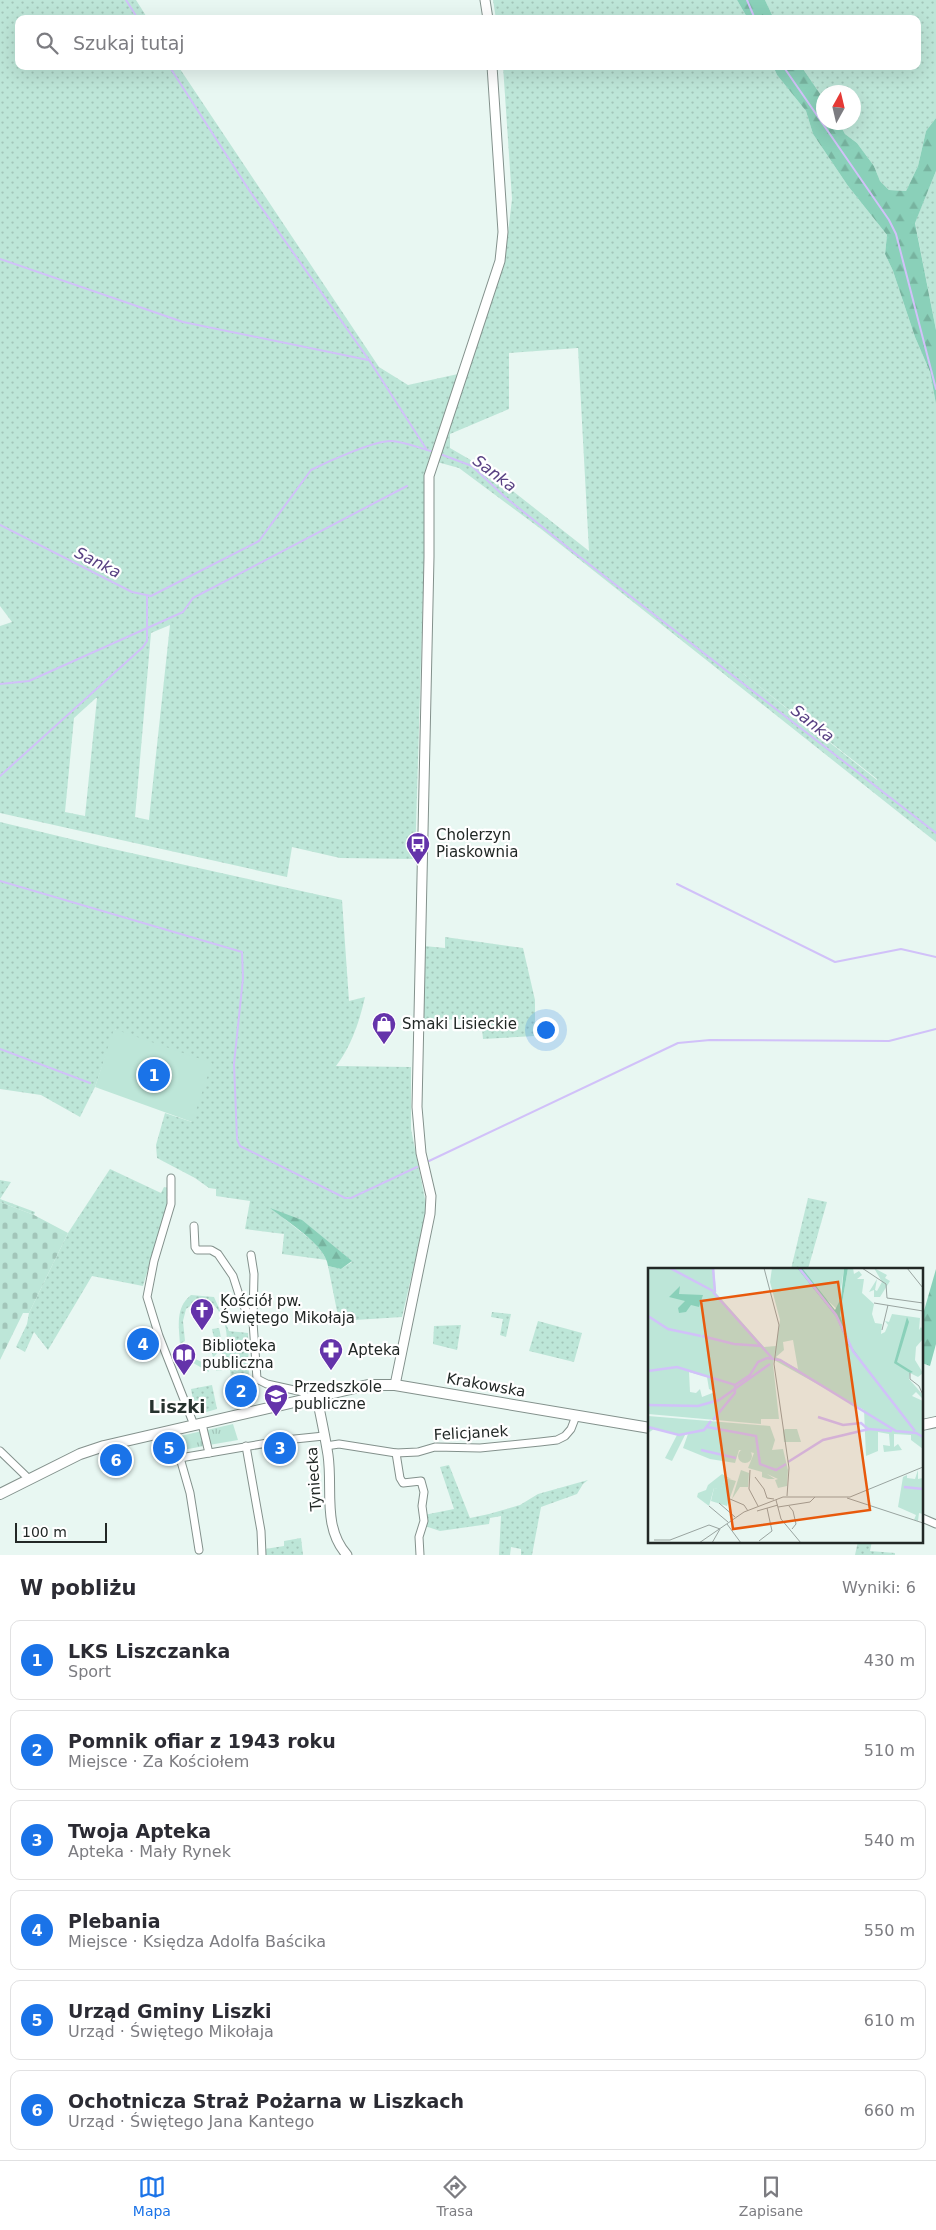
<!DOCTYPE html>
<html lang="pl">
<meta charset="utf-8">
<style>
body{margin:0;font-family:"DejaVu Sans",sans-serif;background:#f7f7f7;color:#2b2b33}
.compass{position:absolute;left:816px;top:85px;width:45px;height:45px;border-radius:50%;background:#fff;box-shadow:0 5px 20px #0002;rotate:8deg}
.scale{position:absolute;left:15px;bottom:12px;width:92px;box-sizing:border-box;padding-left:5px;border:2px solid #222826;border-top:0;font-size:14px;line-height:18px;white-space:nowrap;color:#222826;-webkit-text-stroke:4px #fff;paint-order:stroke}
.you{position:absolute;left:545px;top:1029px;width:18px;height:18px;margin:-12px;border:4px solid #fff;border-radius:50%;background:#1a73e8;box-shadow:0 0 0 8px #1a73e833}
.badge{display:grid;place-items:center;width:32px;height:32px;border-radius:50%;background:#1a73e8;color:#fff;font-size:16px;font-weight:700}
.pin{position:absolute;translate:-50% -50%;border:2px solid #fff;box-shadow:0 1px 5px #0006}
.list{margin:0;padding:0;list-style:none}
h2{display:flex;justify-content:space-between;align-items:center;height:65px;margin:0;padding:0 20px;font-size:21px}
h2 small{font-size:16px;font-weight:400;color:#7c7c81}
.list li{display:grid;grid-template-columns:32px 1fr auto;gap:15px;align-items:center;box-sizing:border-box;height:80px;margin:0 10px 10px;padding:0 10px;border:1px solid #e1e1e2;border-radius:10px}
.list b{display:block;font-size:19px;white-space:nowrap}
.list p{margin:0;font-size:16px;white-space:nowrap;color:#7c7c81}
.list em{font-size:16px;font-style:normal;color:#7c7c81}
.icon{flex:none;width:28px;height:28px;fill:none;stroke:currentColor;stroke-width:2;stroke-linecap:round;stroke-linejoin:round}
.map{position:relative;flex:none;width:936px;height:1555px;overflow:hidden}
.search{position:absolute;background:#fff;box-shadow:0 5px 20px #0002;left:15px;right:15px;top:15px;height:55px;display:flex;align-items:center;gap:12px;box-sizing:border-box;padding:0 18px;border-radius:10px;color:#7c7c81;font-size:19px}
.sheet{height:605px;background:#fff}
nav{display:flex;justify-content:space-around;align-items:center;box-sizing:border-box;height:70px;border-top:1px solid #e1e1e2;background:#fff;font-size:14px;color:#7c7c81}
nav a{display:grid;justify-items:center;gap:2px}
nav .on{color:#1a73e8}
.map>svg:first-child{display:block}
.grass{fill:url(#grass-dots);fill-rule:evenodd}
.forest{fill:url(#forest-firs)}
.cemetery{fill:url(#cemetery-stones)}
.park{fill:url(#park-tufts)}
.garden{fill:#bde6d8}
.lines{fill:none;stroke-linecap:round;stroke-linejoin:round}
.stream{stroke:#d1c1f9;stroke-width:2}
.minor-casing{stroke:#83918c;stroke-width:9}
.tertiary-casing{stroke:#83918c;stroke-width:11}
.secondary-casing{stroke:#83918c;stroke-width:12}
.minor{stroke:#fff;stroke-width:7}
.tertiary{stroke:#fff;stroke-width:9}
.secondary{stroke:#fff;stroke-width:10}
.labels{text-anchor:middle;stroke-width:4.5;stroke-linejoin:round;paint-order:stroke}
.poi-label{font-size:15px;fill:#222826;stroke:#fff;text-anchor:start}
.street-label{font-size:15px;fill:#222826;stroke:#fff}
.water-label{font-size:16px;font-style:italic;fill:#584183;stroke:#fff}
.quarter-label{font-size:18px;font-weight:bold;fill:#26322e;stroke:#fff}
.inset-river{fill:none;stroke:#d1c1f9;stroke-width:2.5}
.inset-road{fill:none;stroke:#99a4a0;stroke-width:1}
.view{fill:#e8590c;fill-opacity:0.15;stroke:#e8590c;stroke-width:2.5}
.inset-edge{fill:none;stroke:#222826;stroke-width:2.5}
</style>
<div class="map">
<svg width="936" height="1555" viewBox="0 0 936 1555">
<defs>
<pattern id="grass-dots" width="8" height="8" patternUnits="userSpaceOnUse" patternTransform="scale(1.25)"><rect width="8" height="8" fill="#bde6d8"/><path d="M2 2h.1M6 6h.1" fill="none" stroke="#a2c5b9" stroke-width="1.8" stroke-linecap="round"/></pattern>
<pattern id="forest-firs" width="22" height="20" patternUnits="userSpaceOnUse" patternTransform="scale(1.25)"><rect width="22" height="20" fill="#8ad0b9"/><path d="M5 1l3.5 6h-7zM16 11l3.5 6h-7z" fill="#77b39f"/></pattern>
<pattern id="cemetery-stones" width="16" height="16" patternUnits="userSpaceOnUse" patternTransform="scale(1.25)"><rect width="16" height="16" fill="#bde6d8"/><path d="M2 7V4a2 2 0 0 1 4 0v3zM10 15v-3a2 2 0 0 1 4 0v3z" fill="#a2c5b9"/></pattern>
<pattern id="park-tufts" width="24" height="20" patternUnits="userSpaceOnUse" patternTransform="scale(1.25)"><rect width="24" height="20" fill="#bde6d8"/><path d="M3 7l-1-3M5 7V3M7 7l1-3M15 17l-1-3M17 17v-4M19 17l1-3" fill="none" stroke="#a2c5b9"/></pattern>
</defs>
<rect width="100%" height="100%" fill="#e8f7f2"/>
<g class="grass">
<path d="M 0,0 L 136,0 L 148,19 L 19,19 L 19,66 L 178,66 L 379,367 L 408,385 L 458,374 L 428,462 L 424,490 L 425,528 L 415,859 L 340,858 L 292,847 L 287,877 L 0,813 L 0,626 L 12,622 L 0,606 ZM 170,625 L 149,819 L 149,820 L 135,817 L 151,633 ZM 96,698 L 97,698 L 85,816 L 65,812 L 74,718 Z"/>
<polygon points="493,0 737,0 748,19 496,19"/>
<polygon points="765,0 936,0 936,118 926,131 918,166 906,191 889,190 880,181 874,166 857,143 845,134 839,123 854,122 854,92 824,92 823,98 801,66 917,66 917,19 774,19"/>
<path d="M 503,66 L 773,66 L 777,75 L 806,111 L 813,134 L 848,186 L 887,235 L 885,254 L 893,271 L 915,337 L 930,372 L 936,404 L 936,842 L 541,529 L 459,468 L 437,462 L 506,250 L 512,199 ZM 578,348 L 589,551 L 481,466 L 450,448 L 450,434 L 509,409 L 509,353 ZM 698,638 L 877,779 L 877,780 Z"/>
<polygon points="936,171 936,330 915,222"/>
<path d="M 0,822 L 104,847 L 342,900 L 349,1001 L 365,997 C 360,1020 351,1047 336,1066 L 411,1067 L 411,1129 L 427,1209 L 402,1317 L 339,1321 L 328,1266 L 341,1269 L 352,1262 L 272,1209 L 316,1244 L 327,1260 L 282,1254 L 284,1234 L 245,1229 L 250,1201 L 216,1196 L 216,1189 L 209,1188 L 195,1178 L 157,1158 L 156,1145 L 165,1113 L 192,1122 L 115,1029 L 95,1087 L 80,1117 L 41,1095 L 0,1089 Z"/>
<polygon points="445,937 523,948 535,1000 535,1036 483,1039 481,1018 422,1021 424,946 445,948"/>
<polygon points="110,1169 161,1193 164,1187 169,1188 168,1202 143,1286 92,1276 48,1350 34,1332 25,1352 16,1347 27,1324 29,1313 68,1233"/>
<polygon points="0,1180 11,1182 0,1199 35,1212 34,1215 0,1202"/>
<polygon points="808,1198 827,1202 808,1269 791,1269"/>
<path d="M 191,1295 L 214,1297 L 229,1331 L 248,1333 L 249,1378 L 231,1379 L 230,1369 L 216,1371 L 214,1361 C 236,1350 226,1315 211,1302 L 200,1299 L 186,1309 L 183,1321 L 185,1341 L 180,1344 C 179,1326 175,1308 191,1295 Z"/>
<polygon points="492,1312 511,1314 506,1337 500,1335 503,1319 491,1317"/>
<polygon points="538,1321 582,1333 574,1362 529,1351"/>
<polygon points="461,1325 457,1350 433,1344 434,1326"/>
<path d="M 219,1328 C 222,1339 222,1349 213,1358 L 212,1353 L 214,1352 L 213,1348 L 216,1347 L 212,1329 Z"/>
<polygon points="181,1348 187,1349 195,1359 207,1364 209,1372 181,1356"/>
<polygon points="232,1383 250,1383 250,1401 237,1402"/>
<polygon points="212,1385 217,1409 196,1415 191,1389"/>
<polygon points="449,1465 470,1518 489,1514 520,1505 538,1494 588,1480 583,1484 577,1494 541,1507 532,1555 521,1555 521,1549 511,1547 510,1555 499,1555 501,1516 490,1518 489,1524 440,1531 425,1526 424,1515 454,1509 440,1467"/>
<polygon points="301,1538 303,1555 264,1555 265,1549 284,1546 284,1541"/>
<polygon points="858,1541 872,1541 870,1551 895,1553 895,1555 855,1555"/>
</g>
<g class="forest">
<polygon points="737,0 765,0 774,19 748,19"/>
<polygon points="773,66 801,66 823,98 824,122 839,123 845,134 857,143 874,166 880,181 889,190 906,191 918,166 926,131 936,118 936,171 915,223 936,330 936,404 930,372 915,337 893,271 885,254 887,235 848,186 813,134 806,111 777,75"/>
<path d="M 270,1208 L 302,1220 L 352,1261 L 341,1269 L 328,1266 C 326,1245 286,1221 270,1208 Z"/>
<polygon points="936,1269 936,1344 930,1366 922,1363 922,1318"/>
</g>
<polygon class="cemetery" points="0,1202 34,1215 68,1233 29,1313 23,1313 0,1360"/>
<g class="park">
<polygon points="233,1424 238,1440 209,1445 207,1430"/>
<polygon points="202,1431 204,1446 183,1450 181,1444 178,1445 176,1437"/>
</g>
<polygon class="garden" points="114,1029 212,1063 192,1122 95,1087"/>
<g class="lines">
<g class="stream">
<polyline points="126,0 138,19"/>
<polyline points="747,0 755,19"/>
<polyline points="169,66 249,190 369,360 427,450"/>
<polyline points="783,66 889,220 896,234 936,389"/>
<polyline points="0,259 183,322 368,360"/>
<polyline points="440,454 472,466 505,497 576,554 936,833"/>
<path d="M 0,525 L 132,592 L 151,596 L 259,541 L 311,470 C 327,462 375,440 392,441 C 405,442 420,448 434,452"/>
<polyline points="0,684 29,681 183,612 193,598 407,486"/>
<polyline points="0,776 143,647 147,641 147,595"/>
<polyline points="0,881 242,952 243,978 234,1064 237,1139 240,1146 345,1198 351,1198 417,1167"/>
<polyline points="677,884 835,962 901,949 936,957"/>
<polyline points="0,1049 90,1083"/>
<polyline points="429,1161 678,1043 710,1040 889,1041 936,1029"/>
</g>
<g class="minor-casing">
<g id="minor">
<polyline points="171,1178 171,1204 154,1261 147,1297 159,1336 194,1425"/>
<polyline points="194,1226 195,1247 197,1250 211,1250 218,1254 233,1276 241,1301 253,1322 257,1379 267,1384 303,1392 307,1400"/>
<polyline points="251,1255 254,1274 253,1319"/>
<polyline points="202,1424 209,1453"/>
<polyline points="246,1446 261,1531 262,1555"/>
<polyline points="326,1446 339,1444 396,1453 418,1452 435,1447 480,1448 540,1442 557,1440 565,1436 571,1429 576,1416"/>
<polyline points="0,1451 29,1479"/>
<polyline points="178,1451 190,1493 199,1550"/>
<polyline points="396,1453 400,1478 403,1483 421,1481 424,1492 422,1506 424,1521 419,1537 420,1555"/>
<polyline points="180,1458 285,1440 324,1436"/>
<polyline points="922,1518 936,1524"/>
</g>
</g>
<g class="tertiary-casing">
<g id="tertiary">
<polyline points="485,0 488,19"/>
<polyline points="395,1385 430,1214 431,1196 421,1153 417,1107 429,557 429,476 500,261 503,232 492,66"/>
<path d="M 317,1398 C 321,1417 325,1436 328,1455 C 333,1489 322,1527 347,1555"/>
</g>
</g>
<g class="secondary-casing">
<g id="secondary">
<polyline points="922,1425 936,1422"/>
<polyline points="0,1494 80,1454 104,1446 368,1385 395,1385 650,1428"/>
</g>
</g>
<use href="#minor" class="minor"/>
<use href="#tertiary" class="tertiary"/>
<use href="#secondary" class="secondary"/>
</g>
<defs>
<g id="bus-pin" transform="scale(1.25)"><path d="M0 17L-7.5 6A9.5 9.5 0 1 1 7.5 6Z" fill="#6433aa" stroke="#fff"/><path d="M-5-6H5V4H4V6H2V4H-2V6H-4V4H-5ZM-3.5-4V0h7V-4ZM-3.5 1.2v1.5H-2V1.2ZM2 1.2v1.5H3.5V1.2Z" fill="#fff"/></g>
<g id="shop-pin" transform="scale(1.25)"><path d="M0 17L-7.5 6A9.5 9.5 0 1 1 7.5 6Z" fill="#6433aa" stroke="#fff"/><path d="M-5-2.5h2.3a2.7 3.5 0 0 1 5.4 0H5L5.5 6h-11ZM-1.5-2.5h3a1.5 2.3 0 0 0-3 0Z" fill="#fff"/></g>
<g id="church-pin" transform="scale(1.25)"><path d="M0 17L-7.5 6A9.5 9.5 0 1 1 7.5 6Z" fill="#6433aa" stroke="#fff"/><path d="M-1.2-6h2.4v3.5h3.3v2.4h-3.3V6h-2.4V-.1h-3.3v-2.4h3.3Z" fill="#fff"/></g>
<g id="pharmacy-pin" transform="scale(1.25)"><path d="M0 17L-7.5 6A9.5 9.5 0 1 1 7.5 6Z" fill="#6433aa" stroke="#fff"/><path d="M-2-6h4v4h4v4h-4v4h-4v-4h-4v-4h4Z" fill="#fff"/></g>
<g id="library-pin" transform="scale(1.25)"><path d="M0 17L-7.5 6A9.5 9.5 0 1 1 7.5 6Z" fill="#6433aa" stroke="#fff"/><path d="M-6-4Q-3-5.5-.7-3.5V5Q-3 3-6 4ZM6-4Q3-5.5 .7-3.5V5Q3 3 6 4Z" fill="#fff"/></g>
<g id="school-pin" transform="scale(1.25)"><path d="M0 17L-7.5 6A9.5 9.5 0 1 1 7.5 6Z" fill="#6433aa" stroke="#fff"/><path d="M0-5L7-2L0 1L-7-2ZM-4 1L0 2.5L4 1V4Q0 6-4 4Z" fill="#fff"/></g>
</defs>
<g fill-rule="evenodd">
<use href="#bus-pin" x="418" y="844"/>
<use href="#shop-pin" x="384" y="1024"/>
<use href="#church-pin" x="202" y="1310"/>
<use href="#pharmacy-pin" x="331" y="1350"/>
<use href="#library-pin" x="184" y="1355"/>
<use href="#school-pin" x="276" y="1396"/>
</g>
<g class="labels">
<g class="poi-label">
<text x="436" y="840">Cholerzyn<tspan x="436" dy="17">Piaskownia</tspan></text>
<text x="402" y="1029">Smaki Lisieckie</text>
<text x="220" y="1306">Kościół pw.<tspan x="220" dy="17">Świętego Mikołaja</tspan></text>
<text x="202" y="1351">Biblioteka<tspan x="202" dy="17">publiczna</tspan></text>
<text x="348" y="1355">Apteka</text>
<text x="294" y="1392">Przedszkole<tspan x="294" dy="17">publiczne</tspan></text>
</g>
<g class="street-label">
<text transform="translate(486 1385) rotate(10)" y="5">Krakowska</text>
<text transform="translate(471 1433) rotate(-3)" y="5">Felicjanek</text>
<text transform="translate(314 1479) rotate(-94)" y="5">Tyniecka</text>
</g>
<g class="water-label">
<text transform="translate(495 473) rotate(37)" y="6">Sanka</text>
<text transform="translate(98 562) rotate(27)" y="6">Sanka</text>
<text transform="translate(813 723) rotate(38)" y="6">Sanka</text>
</g>
<g class="quarter-label">
<text x="177" y="1413">Liszki</text>
</g>
</g>
<g transform="translate(648 1268)">
<rect width="275" height="275" fill="#e8f7f2"/>
<path d="M 0,0 L 66,0 L 68,25 L 116,79 L 128,78 L 125,96 L 131,151 L 113,151 L 113,156 L 0,146 ZM 41,104 L 59,109 L 61,121 L 67,124 L 54,129 L 52,121 L 48,125 L 42,124 ZM 124,0 L 149,0 L 188,49 L 200,77 L 224,107 L 203,78 L 192,47 L 200,0 L 205,0 L 206,6 L 211,3 L 214,7 L 209,11 L 216,11 L 214,25 L 226,36 L 224,46 L 227,55 L 234,56 L 233,66 L 237,64 L 240,57 L 237,53 L 241,54 L 244,46 L 272,50 L 271,62 L 273,59 L 275,62 L 275,71 L 268,79 L 267,92 L 275,105 L 270,109 L 262,105 L 261,111 L 275,127 L 275,131 L 268,124 L 264,128 L 275,133 L 275,181 L 263,172 L 263,167 L 246,166 L 246,179 L 250,176 L 254,182 L 236,184 L 235,177 L 242,178 L 241,166 L 230,164 L 230,183 L 218,188 L 216,142 L 126,92 L 132,52 L 122,14 ZM 145,72 L 150,101 L 128,89 L 136,82 L 135,74 ZM 154,0 L 196,0 L 190,42 L 171,25 ZM 226,0 L 239,7 L 237,10 L 242,13 L 232,29 L 226,29 L 226,22 L 221,24 L 229,11 L 227,22 L 229,23 L 234,14 ZM 0,148 L 122,158 L 127,172 L 124,182 L 135,181 L 140,202 L 139,218 L 130,220 L 127,212 L 130,211 L 119,206 L 127,211 L 120,211 L 114,209 L 114,204 L 100,200 L 106,185 L 91,182 L 87,195 L 62,191 L 35,180 L 40,166 L 37,167 L 24,193 L 17,190 L 29,167 L 6,161 L 0,165 ZM 137,161 L 149,161 L 153,174 L 136,174 L 135,163 ZM 93,202 L 101,205 L 100,219 L 92,219 L 84,231 ZM 270,202 L 270,211 L 275,210 L 275,246 L 271,245 L 270,253 L 266,252 L 268,247 L 250,239 L 255,209 L 259,207 L 259,210 L 267,211 ZM 74,206 L 83,211 L 77,210 L 73,222 L 66,220 L 61,238 L 49,229 L 50,225 L 58,222 L 60,217 Z" fill="#bde6d8" fill-rule="evenodd"/>
<path d="M 149,0 L 154,0 L 187,42 L 193,30 L 196,0 L 200,0 L 192,47 L 203,78 L 224,107 L 200,77 L 188,49 ZM 32,18 L 31,26 L 55,27 L 51,39 L 43,37 L 38,44 L 31,45 L 30,40 L 37,33 L 21,29 ZM 259,49 L 261,54 L 249,94 L 265,104 L 262,105 L 246,95 Z" fill="#8ad0b9"/>
<path d="M 77,210 L 88,213 L 79,238 L 63,233 L 66,220 L 73,221 Z" fill="#bde6d8"/>
<path d="M90 188a7 7 0 1 1 14 0a7 7 0 1 1-14 0Z" fill="#bde6d8"/>
<path class="inset-river" d="M 22,0 L 65,23M 65,0 L 67,24M 151,0 L 188,47 L 205,83 L 267,163M 65,24 L 124,90M 0,48 L 20,61 L 53,68M 54,68 L 86,76 L 114,78M 0,103 L 29,99 L 87,117 L 102,107 L 110,94 L 119,90 L 132,92 L 248,163 L 268,165 L 275,169M 0,137 L 50,138 L 71,132 L 122,96M 170,149 L 195,157 L 213,155 L 220,161M 65,152 L 87,125 L 87,118M 0,159 L 31,167 L 56,162 L 63,153M 59,159 L 108,168 L 112,196 L 128,202 L 138,196M 53,182 L 88,190M 140,194 L 175,172 L 221,161 L 244,163M 256,219 L 275,221"/>
<path class="inset-road" d="M 116,0 L 131,57 L 126,96 L 141,200 L 139,228M 214,0 L 238,16 L 239,30 L 275,35M 259,0 L 275,20M 226,35 L 275,43M 234,62 L 240,37M 262,105 L 262,111 L 271,118 L 275,127M 102,202 L 101,221 L 110,238M 107,209 L 116,221 L 119,230 L 126,231M 199,230 L 275,255M 82,231 L 96,237 L 100,243M 128,232 L 133,251 L 153,275M 71,235 L 87,249M 61,238 L 80,254M 141,238 L 145,243 L 148,256 L 144,261M 130,239 L 162,234 L 167,229M 109,243 L 130,237M 79,256 L 93,275M 6,272 L 22,272 L 61,257 L 72,261 L 64,275M 111,273 L 124,263 L 119,240M 51,275 L 96,244 L 135,229 L 202,229 L 275,199"/>
<path class="view" d="M 190,14 L 222,242 L 85,261 L 53,33 Z"/>
<rect width="275" height="275" class="inset-edge"/>
</g>
</svg>
<svg class="compass" viewBox="-18 -18 36 36"><path d="M0-13l5 13h-10z" fill="#e53935"/><path d="M0 13l5-13h-10z" fill="#7c7c81"/></svg>
<div class="scale">100 m</div>
<div class="you"></div>
<div class="pin badge" style="left:154px;top:1075px">1</div>
<div class="pin badge" style="left:241px;top:1391px">2</div>
<div class="pin badge" style="left:280px;top:1448px">3</div>
<div class="pin badge" style="left:143px;top:1344px">4</div>
<div class="pin badge" style="left:169px;top:1448px">5</div>
<div class="pin badge" style="left:116px;top:1460px">6</div>
<div class="search"><svg class="icon" aria-label="search" viewBox="0 0 24 24"><circle cx="10" cy="10" r="6"/><path d="M15 15l6 6"/></svg>Szukaj tutaj</div>
</div>
<section class="sheet">
<h2>W pobliżu<small>Wyniki: 6</small></h2>
<ul class="list">
<li><span class="badge">1</span><div><b>LKS Liszczanka</b><p>Sport</p></div><em>430 m</em></li>
<li><span class="badge">2</span><div><b>Pomnik ofiar z 1943 roku</b><p>Miejsce · Za Kościołem</p></div><em>510 m</em></li>
<li><span class="badge">3</span><div><b>Twoja Apteka</b><p>Apteka · Mały Rynek</p></div><em>540 m</em></li>
<li><span class="badge">4</span><div><b>Plebania</b><p>Miejsce · Księdza Adolfa Baścika</p></div><em>550 m</em></li>
<li><span class="badge">5</span><div><b>Urząd Gminy Liszki</b><p>Urząd · Świętego Mikołaja</p></div><em>610 m</em></li>
<li><span class="badge">6</span><div><b>Ochotnicza Straż Pożarna w Liszkach</b><p>Urząd · Świętego Jana Kantego</p></div><em>660 m</em></li>
</ul>
</section>
<nav>
<a class="on"><svg class="icon" aria-label="map" viewBox="0 0 24 24"><path d="M3 6l6-2 6 2 6-2v14l-6 2-6-2-6 2zM9 4v14M15 6v14"/></svg>Mapa</a>
<a><svg class="icon" aria-label="directions" viewBox="0 0 24 24"><path d="M12 3l9 9-9 9-9-9zM9 14v-3h6M13 9l2 2-2 2"/></svg>Trasa</a>
<a><svg class="icon" aria-label="saved" viewBox="0 0 24 24"><path d="M7 4h10v16l-5-4-5 4z"/></svg>Zapisane</a>
</nav>
